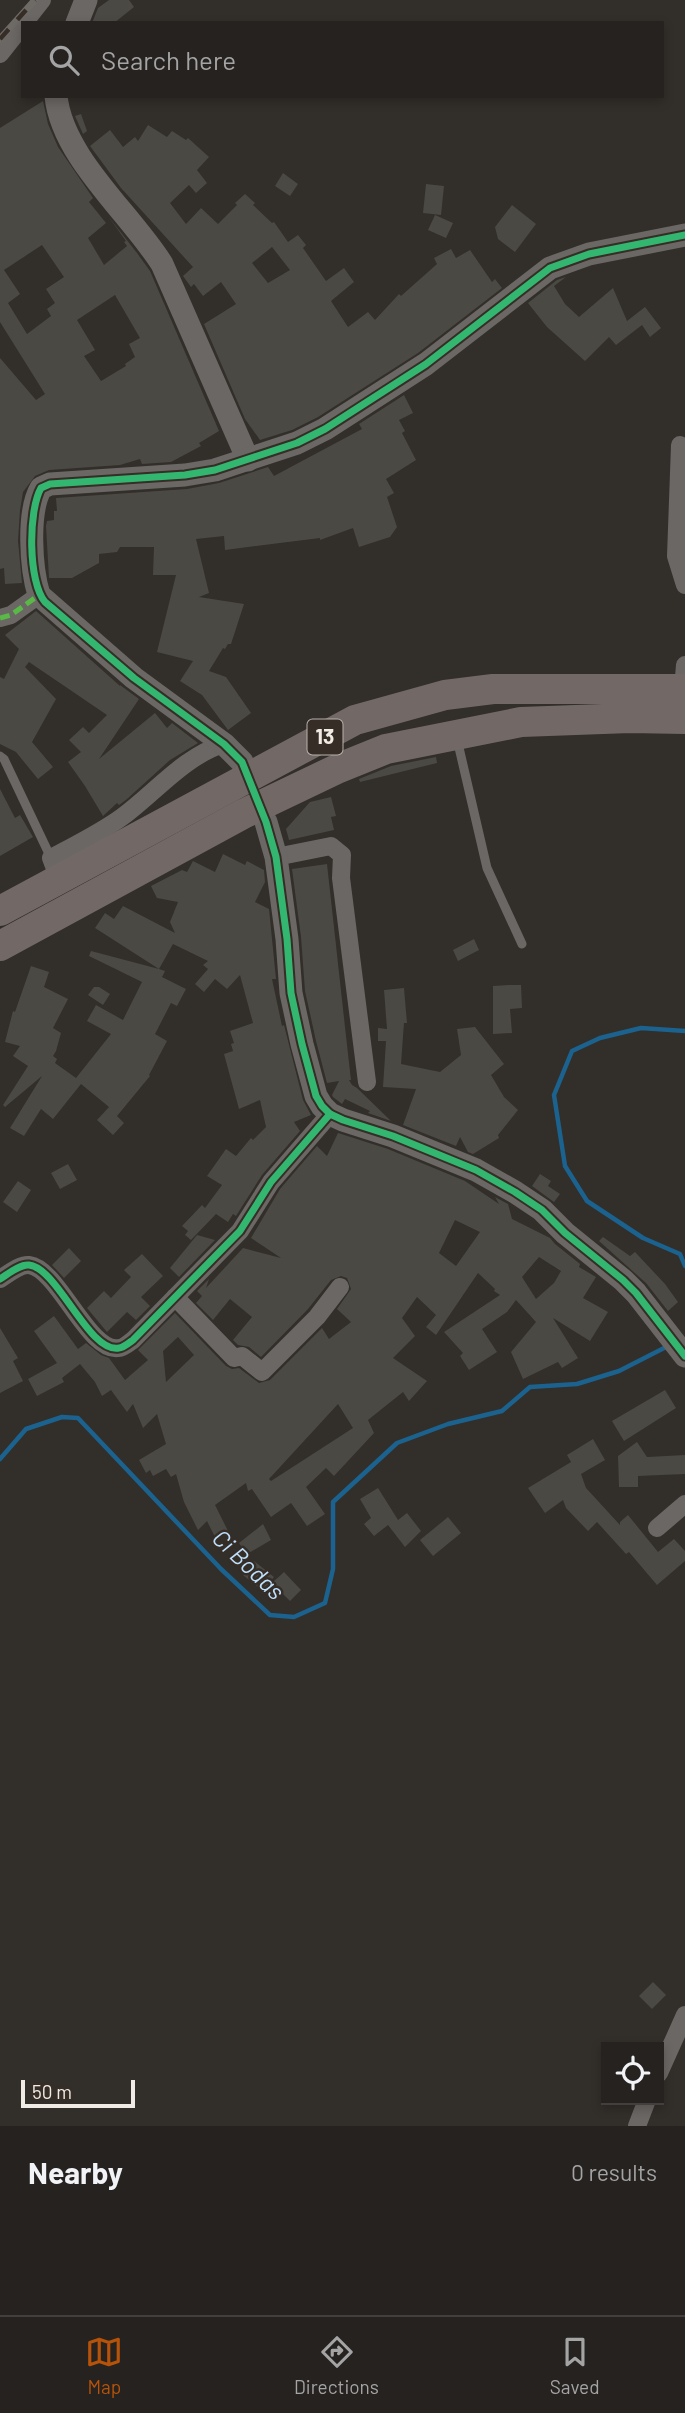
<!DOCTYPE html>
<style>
body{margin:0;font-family:Barlow,sans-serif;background:#322f2d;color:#f1f3f6}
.controls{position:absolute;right:21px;bottom:21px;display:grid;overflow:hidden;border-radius:0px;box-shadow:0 4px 10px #0003}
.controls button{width:63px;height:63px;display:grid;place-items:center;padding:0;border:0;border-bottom:2px solid #423f3e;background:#262220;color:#f1f3f6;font:35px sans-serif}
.scale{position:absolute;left:21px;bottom:18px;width:114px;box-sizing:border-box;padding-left:7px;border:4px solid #f1ebe6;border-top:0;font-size:19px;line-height:24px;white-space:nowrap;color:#f1ebe6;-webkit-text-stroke:5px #362d26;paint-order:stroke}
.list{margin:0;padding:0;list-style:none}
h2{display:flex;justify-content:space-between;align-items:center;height:91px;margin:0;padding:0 28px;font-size:30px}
h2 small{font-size:23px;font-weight:400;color:#a4a4a5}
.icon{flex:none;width:38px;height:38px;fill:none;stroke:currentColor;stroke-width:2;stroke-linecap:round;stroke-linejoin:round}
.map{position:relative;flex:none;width:685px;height:2126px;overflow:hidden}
.search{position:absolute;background:#262220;box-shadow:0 4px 10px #0003;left:21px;right:21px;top:21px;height:77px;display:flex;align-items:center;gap:18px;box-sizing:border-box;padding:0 24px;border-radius:0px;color:#a4a4a5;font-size:26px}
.sheet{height:189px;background:#262220}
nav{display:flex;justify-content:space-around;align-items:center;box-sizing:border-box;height:98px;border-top:2px solid #423f3e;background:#262220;font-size:19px;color:#a4a4a5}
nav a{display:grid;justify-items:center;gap:4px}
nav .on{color:#b45309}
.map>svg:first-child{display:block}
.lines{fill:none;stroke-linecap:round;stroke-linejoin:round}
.stream{stroke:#1b628f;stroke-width:4.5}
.building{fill:#4b4944;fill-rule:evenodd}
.service{stroke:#6a6764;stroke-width:9}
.minor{stroke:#6a6764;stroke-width:18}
.tertiary{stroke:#6a6764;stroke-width:23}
.trunk{stroke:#726967;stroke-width:30}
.rail-casing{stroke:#6e6a66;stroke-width:7}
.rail{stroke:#362d26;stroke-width:4.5;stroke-dasharray:13;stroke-linecap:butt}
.quiet{stroke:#58b947;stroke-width:5;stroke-dasharray:10 5;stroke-linecap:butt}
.cycleway-casing{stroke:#362d26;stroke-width:11}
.cycleway{stroke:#33b770;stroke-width:7}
.labels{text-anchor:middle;stroke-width:5;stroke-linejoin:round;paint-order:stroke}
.shield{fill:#362d26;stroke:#b9b2ac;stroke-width:2}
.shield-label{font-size:21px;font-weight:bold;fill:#f1ebe6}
.water-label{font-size:24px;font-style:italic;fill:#bbdffc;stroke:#362d26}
</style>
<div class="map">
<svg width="685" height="2126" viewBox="0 0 685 2126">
<rect width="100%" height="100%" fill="#322e2a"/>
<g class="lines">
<g class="stream">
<polyline points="685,1031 641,1028 600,1038 572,1051 554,1095 565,1166 587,1201 643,1238 680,1254 685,1266"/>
<polyline points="0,1459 26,1429 62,1417 78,1418 221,1569 270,1615 294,1617 325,1603 333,1569 333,1502 397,1443 448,1424 502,1411 530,1387 577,1384 619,1371 668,1346"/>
</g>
</g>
<g class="building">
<polygon points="109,0 129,0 134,7 114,23 92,23 98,8"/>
<path d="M 43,101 L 48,124 L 58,147 L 93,198 L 89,202 L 106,223 L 88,238 L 91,243 L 104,265 L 127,246 L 124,242 L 126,241 L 108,216 L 137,253 L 150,271 L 219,431 L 199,443 L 201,446 L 171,462 L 142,464 L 140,459 L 120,465 L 49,470 L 35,476 L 23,492 L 20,510 L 18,541 L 22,583 L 5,584 L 4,568 L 0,569 L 0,358 L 36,400 L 45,394 L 0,322 L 0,128 ZM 42,245 L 64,277 L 46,289 L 55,303 L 47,309 L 51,316 L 27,334 L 8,303 L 20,294 L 4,270 ZM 115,295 L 140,338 L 129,344 L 135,357 L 125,364 L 126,366 L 101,381 L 84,356 L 95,350 L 77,320 Z"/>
<polygon points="81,114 87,131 83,134 75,116"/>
<path d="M 148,125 L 167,137 L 172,131 L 186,140 L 188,138 L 209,157 L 197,170 L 207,183 L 196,193 L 189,185 L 170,203 L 186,224 L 201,208 L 218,224 L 237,205 L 235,203 L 245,194 L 255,203 L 253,205 L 272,223 L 274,222 L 288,242 L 298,235 L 306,245 L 303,248 L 326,281 L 344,268 L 354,282 L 331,301 L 348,327 L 368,312 L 375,320 L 399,294 L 401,296 L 437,264 L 434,258 L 451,249 L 456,258 L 470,250 L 492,282 L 495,279 L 502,288 L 418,353 L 318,417 L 292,430 L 260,440 L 245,419 L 204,324 L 236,304 L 221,282 L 203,296 L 194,284 L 191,287 L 183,276 L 193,267 L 121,188 L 90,146 L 110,130 L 123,147 L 135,137 L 138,141 ZM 272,247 L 290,270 L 268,283 L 252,263 Z"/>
<polygon points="283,173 298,184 290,196 275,186"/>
<polygon points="426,184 444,186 441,215 423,213"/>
<polygon points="512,205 536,224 515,252 498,239 495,227"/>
<polygon points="435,215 453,223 446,238 428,230"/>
<polygon points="566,277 554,286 565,304 579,317 613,288 627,321 645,307 661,328 650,337 642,325 616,345 609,337 585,361 547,327 528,303 557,280"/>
<polygon points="404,395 413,413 399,420 405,431 402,433 416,460 386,479 394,493 387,497 397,527 390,537 359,547 353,528 320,540 320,538 225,550 224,536 196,539 209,593 199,597 244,604 231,644 228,644 225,649 223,648 209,671 226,677 251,713 228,730 202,695 180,681 193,661 157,652 176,575 153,575 154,547 120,547 117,552 99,554 99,563 72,578 49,578 46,526 47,521 54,520 54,511 57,511 56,498 187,489 219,483 268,467 274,476 362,429 359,424"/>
<polygon points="36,611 120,686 120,685 139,699 99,759 155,713 167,728 172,723 198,743 170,760 127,799 119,805 117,803 103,816 85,786 68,762 81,752 69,740 83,727 89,733 107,715 29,662 25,667 56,699 32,742 53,767 38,779 16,752 0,744 0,677 4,679 19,649 5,635"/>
<polygon points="436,757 437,763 360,782 359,779 391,766"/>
<polygon points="0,789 15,818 20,815 33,837 0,856"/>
<polygon points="331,797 336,816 331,817 334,830 289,840 286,829 310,802"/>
<polygon points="223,854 245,865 247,861 264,870 265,882 255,902 269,909 276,979 272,979 282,1026 284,1025 303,1100 311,1115 294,1122 300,1131 262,1175 236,1216 233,1214 228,1222 216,1214 191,1240 185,1235 188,1231 182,1226 202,1205 205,1208 222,1185 207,1176 226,1149 236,1156 251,1138 253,1140 266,1127 260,1100 239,1109 224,1054 233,1051 231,1044 234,1043 230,1031 253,1023 240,975 227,989 215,979 204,992 195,984 208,969 203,965 208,961 173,944 159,969 165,971 162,977 186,989 177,1006 171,1003 155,1034 167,1041 149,1075 150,1076 117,1116 124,1123 113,1135 97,1120 109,1107 81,1084 53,1119 41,1109 24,1136 10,1128 42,1076 5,1107 3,1105 28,1066 13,1056 20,1046 5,1042 13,1011 15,1012 31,966 49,972 44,987 68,999 53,1028 61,1033 56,1051 53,1056 57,1059 55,1063 76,1078 111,1034 87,1021 96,1005 123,1020 142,982 89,956 91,951 159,969 95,928 105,913 114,919 123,906 175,933 170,922 178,902 157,898 151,886 182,870 187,872 193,861 215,872"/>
<polygon points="327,864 348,1054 351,1080 349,1080 352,1085 357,1088 391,1121 368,1113 370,1111 345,1099 342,1104 333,1097 332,1095 339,1081 327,1083 316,1041 305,991 301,937 292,869"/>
<polygon points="474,939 479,950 458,961 453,950"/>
<polygon points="509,985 521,985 522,1008 510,1009 512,1033 493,1034 493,986"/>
<polygon points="94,987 99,987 110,994 103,1005 88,995"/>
<polygon points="404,988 407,1023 404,1023 401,1064 440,1072 461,1055 457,1029 475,1027 504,1064 491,1075 504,1097 518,1110 498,1135 499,1138 473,1154 468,1152 460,1137 456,1146 403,1125 416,1089 383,1087 386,1041 378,1041 378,1028 387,1029 384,990"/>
<path d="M 338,1133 L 388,1149 L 465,1181 L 499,1204 L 495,1197 L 508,1204 L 512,1219 L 550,1238 L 555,1244 L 580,1264 L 579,1267 L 596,1277 L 583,1298 L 608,1312 L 590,1341 L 553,1318 L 578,1358 L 562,1368 L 558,1362 L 523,1379 L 511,1352 L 536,1322 L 516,1300 L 507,1312 L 482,1329 L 497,1352 L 469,1370 L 460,1356 L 463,1353 L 444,1332 L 500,1295 L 494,1291 L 495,1289 L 478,1273 L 436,1335 L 426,1327 L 436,1315 L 417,1297 L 402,1318 L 415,1336 L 393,1358 L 427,1381 L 409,1401 L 403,1392 L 368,1420 L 374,1433 L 334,1476 L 326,1468 L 306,1487 L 325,1514 L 307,1526 L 291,1503 L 271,1517 L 252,1489 L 248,1491 L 246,1483 L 215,1505 L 228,1531 L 215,1537 L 207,1521 L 198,1530 L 184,1502 L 176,1474 L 171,1477 L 166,1469 L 153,1476 L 150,1470 L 146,1473 L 139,1460 L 166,1444 L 157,1414 L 143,1428 L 133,1404 L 127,1412 L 111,1390 L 102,1396 L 95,1382 L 80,1364 L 62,1378 L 64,1382 L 37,1396 L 28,1379 L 57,1363 L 34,1331 L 54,1316 L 78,1349 L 86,1343 L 101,1355 L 109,1358 L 125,1380 L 148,1360 L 138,1350 L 175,1313 L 226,1366 L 232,1369 L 239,1368 L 259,1383 L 270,1380 L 322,1328 L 329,1339 L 351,1322 L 337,1309 L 351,1289 L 347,1278 L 341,1276 L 331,1280 L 308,1309 L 261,1357 L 249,1347 L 238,1345 L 233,1340 L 252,1317 L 230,1299 L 213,1320 L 196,1303 L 202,1296 L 197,1291 L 209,1279 L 206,1288 L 243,1248 L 281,1258 L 251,1238 L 280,1189 L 317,1146 L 327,1156 ZM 455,1220 L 480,1232 L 456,1266 L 439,1253 ZM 539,1257 L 561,1271 L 554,1283 L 536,1299 L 522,1277 ZM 178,1337 L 194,1355 L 166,1382 L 163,1351 ZM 338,1404 L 353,1428 L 271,1481 L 269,1479 Z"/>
<polygon points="68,1164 77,1180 60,1189 51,1173"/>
<polygon points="540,1174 551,1181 548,1186 560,1194 554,1202 532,1186"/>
<polygon points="18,1181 31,1190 17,1212 3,1202"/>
<polygon points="197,1235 215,1240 179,1277 170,1268"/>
<polygon points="603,1237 630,1256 635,1252 665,1284 678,1302 668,1311 646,1283 599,1241"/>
<polygon points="69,1248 81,1261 64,1278 52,1265"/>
<polygon points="142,1254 163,1276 141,1297 150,1306 136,1320 127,1312 107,1332 87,1308 104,1291 111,1298 131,1277 124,1270"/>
<polygon points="0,1328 18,1358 13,1361 23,1381 0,1393"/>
<polygon points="665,1390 676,1408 624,1441 612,1421"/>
<polygon points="593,1439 605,1460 581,1474 586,1488 620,1525 620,1522 628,1515 658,1552 674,1539 685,1551 685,1561 657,1585 629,1552 626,1554 597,1522 588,1531 566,1508 563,1500 545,1513 528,1488 571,1462 567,1455"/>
<polygon points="637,1442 647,1457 685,1455 685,1474 638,1476 638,1487 619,1487 618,1456"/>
<polygon points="378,1488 398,1520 407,1513 421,1531 405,1547 388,1525 374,1536 364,1524 371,1518 360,1499"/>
<polygon points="448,1517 461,1533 433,1556 420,1540"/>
<polygon points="263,1524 271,1540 247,1554 239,1543"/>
<polygon points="254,1561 274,1577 263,1591 243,1575"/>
<polygon points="284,1572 301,1590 290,1601 272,1583"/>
<polygon points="653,1982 666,1995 652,2009 639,1996"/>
</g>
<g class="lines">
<g class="service">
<polyline points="457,739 487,868 522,944"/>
<polyline points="0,756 4,759 51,858"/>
</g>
<g class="minor">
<polyline points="24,23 42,0"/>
<polyline points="0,54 23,25"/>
<polyline points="680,445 676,556 685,585"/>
<polyline points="0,618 11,615 39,595"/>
<polyline points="683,689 685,665"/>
<polyline points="276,857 331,846 342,855 341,878 367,1082"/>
<path d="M 59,879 L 51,858 C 75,845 100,833 122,817 C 155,793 184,756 224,744"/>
<path d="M 0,1279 C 8,1274 20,1264 29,1265 C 58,1268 89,1354 119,1348 C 123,1348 129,1343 133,1340 L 240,1231 L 271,1182 L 330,1114"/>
<polyline points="175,1297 234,1358 242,1356 262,1372 317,1317 340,1287"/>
<polyline points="657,1528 685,1504"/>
<polyline points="659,2073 685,2015"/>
<polyline points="637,2126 647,2100"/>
</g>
<g class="tertiary">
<polyline points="77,23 86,0"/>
<path d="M 56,96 C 62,157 130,213 162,264 L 248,460"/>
<path d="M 242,762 L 224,744 L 134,678 L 39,595 C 31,569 27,512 41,488 L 50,484 L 185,475 L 215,470 L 297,443 L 325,429 L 426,364 L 550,268 L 589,254 L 685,235"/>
<polyline points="266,822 276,857 287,939 291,993 302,1044 316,1096 322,1106 330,1114 343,1120 393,1136 476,1170 515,1192 542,1210 565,1233 623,1280 636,1293 685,1356"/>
</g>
<g class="trunk">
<polyline points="0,911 355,720 445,695 493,689 685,689"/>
<polyline points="0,946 243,814 339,768 386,749 521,722 630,718 685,719"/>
</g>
<g class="rail-casing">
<polyline id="rail" points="0,39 35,0"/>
</g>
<use href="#rail" class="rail"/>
<polyline class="quiet" points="0,618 11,615 39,595"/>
<g class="cycleway-casing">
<g id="cycleway">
<path d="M 685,235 L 589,254 L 550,268 L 426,364 L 325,429 L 297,443 L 215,470 L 185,475 L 50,484 L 41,488 C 28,511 28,582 45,602 L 134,678 L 224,744 L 242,762 L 266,822 L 276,857 L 287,939 L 291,993 L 302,1044 L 316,1096 L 322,1106 L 330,1114 L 343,1120 L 393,1136 L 476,1170 L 515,1192 L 542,1210 L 565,1233 L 623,1280 L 636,1293 L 685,1356"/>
<path d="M 0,1279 C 8,1274 20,1264 29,1265 C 58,1268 89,1354 119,1348 C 123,1348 129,1343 133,1340 L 240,1231 L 271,1182 L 330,1114"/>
</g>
</g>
<use href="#cycleway" class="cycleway"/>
</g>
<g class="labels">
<rect class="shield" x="307.5" y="719.5" width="35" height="35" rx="5"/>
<g class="shield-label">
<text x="325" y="744">13</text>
</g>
<g class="water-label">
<text transform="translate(248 1565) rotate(44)" y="8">Ci Bodas</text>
</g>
</g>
</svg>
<div class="controls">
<button><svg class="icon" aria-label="locate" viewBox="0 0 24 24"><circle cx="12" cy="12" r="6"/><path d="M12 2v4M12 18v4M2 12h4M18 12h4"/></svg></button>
</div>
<div class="scale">50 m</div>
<div class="search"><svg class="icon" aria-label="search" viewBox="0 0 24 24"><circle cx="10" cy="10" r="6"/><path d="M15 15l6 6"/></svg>Search here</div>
</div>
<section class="sheet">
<h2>Nearby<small>0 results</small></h2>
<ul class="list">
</ul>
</section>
<nav>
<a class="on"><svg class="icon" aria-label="map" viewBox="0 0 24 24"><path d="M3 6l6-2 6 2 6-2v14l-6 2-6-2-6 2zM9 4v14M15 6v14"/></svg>Map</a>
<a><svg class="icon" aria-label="directions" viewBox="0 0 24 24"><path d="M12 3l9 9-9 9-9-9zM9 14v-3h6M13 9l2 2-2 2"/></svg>Directions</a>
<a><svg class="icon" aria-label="saved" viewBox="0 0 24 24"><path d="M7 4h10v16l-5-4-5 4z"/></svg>Saved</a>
</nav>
